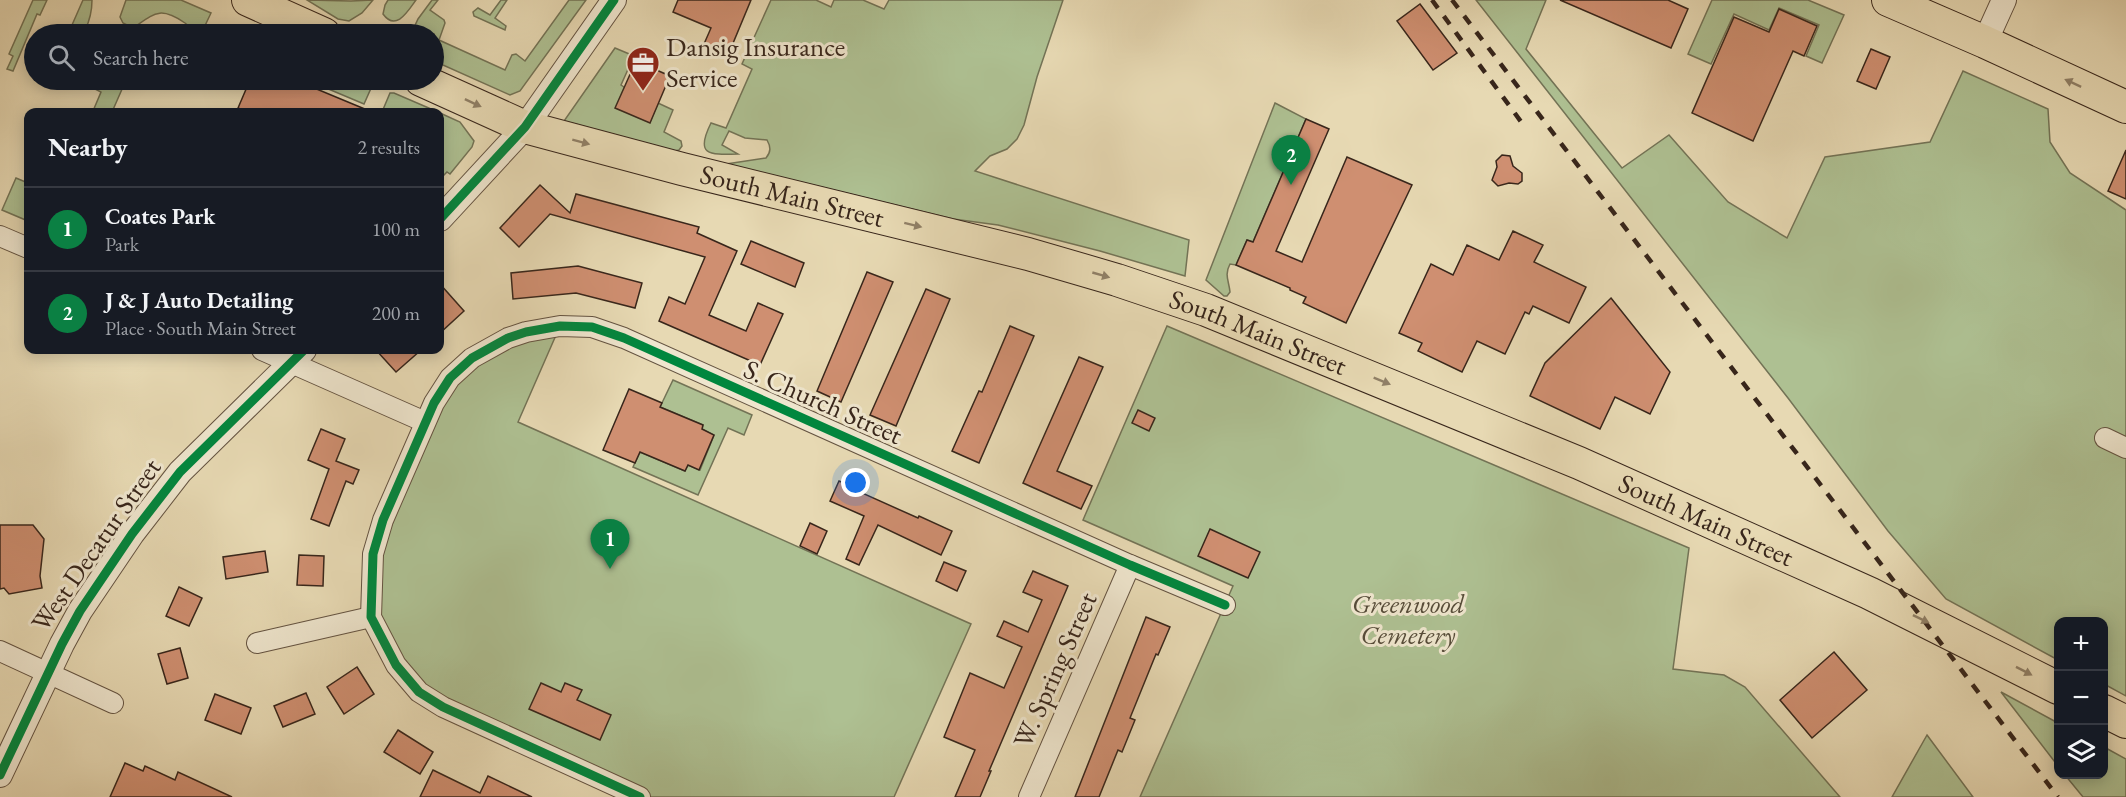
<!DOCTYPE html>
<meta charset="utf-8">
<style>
body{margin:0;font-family:"EB Garamond",serif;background:#20242c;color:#f1f3f6}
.controls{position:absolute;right:18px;bottom:18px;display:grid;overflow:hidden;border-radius:12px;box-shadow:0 3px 15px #0003}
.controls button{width:54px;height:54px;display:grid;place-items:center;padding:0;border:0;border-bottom:2px solid #363941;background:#171b24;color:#f1f3f6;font:30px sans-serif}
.you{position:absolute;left:856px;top:483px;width:21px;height:21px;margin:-15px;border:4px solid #fff;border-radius:50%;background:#1a73e8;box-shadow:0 0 0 9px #1a73e833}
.badge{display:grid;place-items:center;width:39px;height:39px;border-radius:50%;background:#0b8043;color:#fff;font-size:20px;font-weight:700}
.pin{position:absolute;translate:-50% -50px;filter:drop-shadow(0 2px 3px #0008)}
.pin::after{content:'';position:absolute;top:32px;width:21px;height:18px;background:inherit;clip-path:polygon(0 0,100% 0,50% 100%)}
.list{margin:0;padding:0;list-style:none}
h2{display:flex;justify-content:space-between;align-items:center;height:78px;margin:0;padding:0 24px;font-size:26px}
h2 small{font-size:20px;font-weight:400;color:#9ea1a6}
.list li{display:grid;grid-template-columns:39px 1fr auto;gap:18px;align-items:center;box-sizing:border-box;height:84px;padding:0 24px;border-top:2px solid #363941}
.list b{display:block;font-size:22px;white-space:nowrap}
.list p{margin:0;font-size:20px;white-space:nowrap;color:#9ea1a6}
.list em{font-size:20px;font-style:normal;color:#9ea1a6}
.icon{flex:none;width:33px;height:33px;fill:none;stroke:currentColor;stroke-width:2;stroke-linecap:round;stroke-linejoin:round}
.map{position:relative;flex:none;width:2126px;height:797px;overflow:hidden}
.search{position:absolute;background:#171b24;box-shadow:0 3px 15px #0003;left:24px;top:24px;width:420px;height:66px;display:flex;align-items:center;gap:15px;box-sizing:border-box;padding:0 21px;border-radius:33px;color:#9ea1a6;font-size:22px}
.panel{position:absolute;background:#171b24;box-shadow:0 3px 15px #0003;left:24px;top:108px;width:420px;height:246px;border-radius:12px}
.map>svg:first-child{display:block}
.green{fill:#aec092;stroke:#737356;stroke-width:1.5}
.building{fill:#cf8f71;stroke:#38261b;stroke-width:1.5}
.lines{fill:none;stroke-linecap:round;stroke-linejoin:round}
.minor-casing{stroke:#645341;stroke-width:22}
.tertiary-casing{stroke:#645341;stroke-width:26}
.primary-casing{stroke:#38261b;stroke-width:34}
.minor{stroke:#efe6ce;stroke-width:20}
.tertiary{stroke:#efe6ce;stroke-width:24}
.primary{stroke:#e7d9b3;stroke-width:32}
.rail{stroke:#38261b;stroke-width:4.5;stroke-dasharray:10 10;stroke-linecap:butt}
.cycleway-casing{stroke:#efe6ce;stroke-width:13}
.cycleway{stroke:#00873e;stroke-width:9}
.oneway{fill:#908067}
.labels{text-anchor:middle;stroke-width:6;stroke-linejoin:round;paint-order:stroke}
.poi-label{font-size:27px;fill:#38261b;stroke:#efe6ce;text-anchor:start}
.street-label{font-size:27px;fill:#38261b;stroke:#efe6ce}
.park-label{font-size:27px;font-style:italic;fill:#564c39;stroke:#efe6ce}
</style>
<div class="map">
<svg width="2126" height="797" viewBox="0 0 2126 797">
<rect width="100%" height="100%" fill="#e7d9b3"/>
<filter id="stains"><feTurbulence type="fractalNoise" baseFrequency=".00333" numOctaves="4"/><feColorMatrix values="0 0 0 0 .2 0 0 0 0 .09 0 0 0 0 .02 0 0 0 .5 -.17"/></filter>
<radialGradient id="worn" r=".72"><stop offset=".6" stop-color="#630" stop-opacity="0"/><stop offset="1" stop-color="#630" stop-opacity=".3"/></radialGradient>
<g class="green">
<polygon points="33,0 47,0 40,15 37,14 13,71 7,69 13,56 9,54"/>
<path d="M 83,0 L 92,0 C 92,11 90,20 85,30 L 72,25 Z"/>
<path d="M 126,0 L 181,0 L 211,13 L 201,34 C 195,32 191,27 185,23 C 160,6 155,13 133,28 L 123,23 L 120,17 Z"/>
<polygon points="307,0 351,1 373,0 362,13 349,21 338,19"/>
<path d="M 388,0 L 416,0 C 408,11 396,32 383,14 L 385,5 Z"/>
<polygon points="432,0 438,0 430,10 444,20 445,23 439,40 505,70 512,55 516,54 525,61 569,0 586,0 520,91 510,95 434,61 434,34 411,34 418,19"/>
<polygon points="501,0 507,0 495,18 506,26 505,30 474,16 473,12 478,8 490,15"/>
<path d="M 771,0 L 816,0 L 831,7 L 834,0 L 863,0 L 884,9 L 889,0 L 1063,0 L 1037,77 L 1024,125 L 1017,139 L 1007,149 L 990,156 L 975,171 L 1189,240 L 1185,276 L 1100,251 L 998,225 L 953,219 L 726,164 L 766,158 C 771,152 771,147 767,140 L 745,138 L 729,131 L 722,145 L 738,154 C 708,155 695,155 711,123 L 726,128 L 752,69 L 742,64 Z"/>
<polygon points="1476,0 1546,0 1526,49 1622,168 1669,135 1728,202 1787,238 1825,157 1930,142 1963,71 2048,109 2050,142 2070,173 2126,210 2126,696 2104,684 2104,622 2058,622 2058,660 1946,599 1888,531 1788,398"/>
<polygon points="1712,0 1808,0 1844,15 1822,63 1806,56 1819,25 1779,8 1769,30 1734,14 1711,64 1688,54"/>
<polygon points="615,48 634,56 621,85 624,87 650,122 658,103 673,110 664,132 681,141 682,146 679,150 675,151 564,121"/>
<polygon points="113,80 126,80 112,112 93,111 101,92 91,87 94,82 109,88"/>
<polygon points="307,80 364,80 370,82 372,86 364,104"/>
<polygon points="390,93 394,93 438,112 382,112"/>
<path d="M 1275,103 L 1306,119 L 1253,242 L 1247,240 L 1236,265 L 1230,264 C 1224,275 1229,281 1230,292 L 1227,296 L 1224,296 L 1206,280 Z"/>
<polygon points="440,113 460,122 474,141 472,147 450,174 447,172 440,179"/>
<polygon points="16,178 28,183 28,221 2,210"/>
<polygon points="560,326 518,422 971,624 894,797 640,797 473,722 396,665 371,585 434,403 472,358"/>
<polygon points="1167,326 1689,548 1673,669 1724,675 1745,687 1840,797 1140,797 1233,586 1083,520"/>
<polygon points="673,380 752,415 744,435 728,428 698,495 633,467 640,452 685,471 688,465 700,470 714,435 702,429 703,425 660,407"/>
<polygon points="2001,692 2058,723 2058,766"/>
<polygon points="1927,735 1973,797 1892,797"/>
<polygon points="2104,747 2126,759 2126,797 2083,797 2065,775 2104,774"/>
</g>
<g class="building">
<polygon points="678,0 751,0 731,48 720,50 704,44 711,28 673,12"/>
<polygon points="1560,0 1668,0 1688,9 1671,48"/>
<polygon points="1420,4 1457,53 1433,70 1397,21"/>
<polygon points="1779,9 1817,26 1804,56 1793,51 1753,141 1692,113 1734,17 1769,32"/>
<polygon points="1871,49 1890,57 1876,89 1857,81"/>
<polygon points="636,61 670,76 650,123 615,108"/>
<polygon points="250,80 295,80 372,112 249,112 238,108"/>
<polygon points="1306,119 1329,129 1276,251 1302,262 1347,157 1412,185 1346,323 1303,303 1306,297 1290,290 1290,288 1236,265 1247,240 1253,242"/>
<polygon points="2126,150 2126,199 2108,191"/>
<polygon points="1502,155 1510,156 1513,166 1522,173 1522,181 1518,184 1509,183 1498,186 1492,180 1497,167 1496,161"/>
<polygon points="540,185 570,213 576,194 699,227 697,233 737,251 709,315 746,331 758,303 783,314 760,365 659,321 669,297 685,304 705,257 550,214 519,247 500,228"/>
<polygon points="1513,231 1543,245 1534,262 1586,287 1569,323 1533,306 1529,314 1525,312 1505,354 1477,341 1462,372 1418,351 1422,343 1399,333 1431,264 1453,275 1467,245 1499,260"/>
<polygon points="751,241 804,263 795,287 741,264"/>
<polygon points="578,266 642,283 635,308 576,293 513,299 511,273"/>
<polygon points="867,272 893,282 841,402 817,391"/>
<polygon points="440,284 464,311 440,333"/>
<polygon points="926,289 950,299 896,426 870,415"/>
<polygon points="1611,298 1670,372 1650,414 1615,397 1600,429 1530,396 1545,363"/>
<polygon points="1010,326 1034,336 979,463 952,451 979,391 982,392"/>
<polygon points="376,350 421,350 396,372"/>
<polygon points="1079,357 1103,367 1057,471 1092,486 1081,509 1023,483"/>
<polygon points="629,389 662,403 660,407 703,425 702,429 714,435 699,470 688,465 685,471 640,452 635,463 603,450"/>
<polygon points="1138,410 1155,418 1149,431 1132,423"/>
<polygon points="321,429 345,439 336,461 359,470 353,484 346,481 329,526 311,519 329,469 308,460"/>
<polygon points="839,481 863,491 862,493 918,518 919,516 952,531 941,555 878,525 859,565 846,559 864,516 830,501"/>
<polygon points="810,523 827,531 817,554 800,546"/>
<polygon points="0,525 33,525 44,539 40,576 42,588 9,594 4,588 0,589"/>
<polygon points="1210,529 1260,552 1248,578 1198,556"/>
<polygon points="265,551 268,572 226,579 223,557"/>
<polygon points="299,555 324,556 323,586 297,585"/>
<polygon points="944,562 966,571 957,591 936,581"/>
<polygon points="1033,571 1068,586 989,771 991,771 980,797 955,797 975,750 944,737 970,673 1004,688 1022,647 997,636 1004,621 1028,632 1042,600 1023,592"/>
<polygon points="179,587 202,598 189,626 166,616"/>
<polygon points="1146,617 1170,627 1158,655 1156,654 1130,718 1135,720 1122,752 1118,750 1099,797 1075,797"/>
<polygon points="180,648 188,678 167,684 158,654"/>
<polygon points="1834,652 1867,690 1812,738 1780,700"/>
<polygon points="357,667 374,694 344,714 327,687"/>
<polygon points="541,683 561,692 565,683 582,690 577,700 611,715 600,740 529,709"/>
<polygon points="306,693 315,714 283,727 274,706"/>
<polygon points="215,694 251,708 241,734 205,720"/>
<polygon points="398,730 433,752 420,774 384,752"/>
<polygon points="125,763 143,771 145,766 175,780 178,772 232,797 110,797"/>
<polygon points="433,770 480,793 488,776 532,797 420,797"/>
</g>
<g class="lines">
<g class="minor-casing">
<g id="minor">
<polyline points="0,236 28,248"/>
<polyline points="262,350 425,422"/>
<polyline points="2105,438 2126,448"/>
<polyline points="257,643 371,617"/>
<polyline points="0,651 113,703"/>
<polyline points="640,797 443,707 419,692 396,665 371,617 373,554 383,520 434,403 450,378 472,358 508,338 526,332 560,326 592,327 624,338 1130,565 1225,605"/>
<polyline points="1029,797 1130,565"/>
</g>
</g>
<g class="tertiary-casing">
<g id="tertiary">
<polyline points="1985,42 2004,0"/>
<polyline points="440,219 525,127 614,0"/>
<polyline points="0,775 62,644 80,611 132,534 180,472 304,350"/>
</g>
</g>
<g class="primary-casing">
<g id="primary">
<polyline points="248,0 324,34"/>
<polyline points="1888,0 1985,42 2126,107"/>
<path id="s1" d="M 421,80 L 525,127 L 682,169 L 1028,254 L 1117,280 L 1206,310 L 1579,463 L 1869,593 L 2058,688"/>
<polyline points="2104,711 2126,722"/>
</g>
</g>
<use href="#minor" class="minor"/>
<use href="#tertiary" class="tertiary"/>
<use href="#primary" class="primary"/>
<g class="rail">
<polyline points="1432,0 1522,123"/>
<polyline points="1452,0 2058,797"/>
</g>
<g class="cycleway-casing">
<g id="cycleway">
<polyline points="440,219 525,127 614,0"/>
<polyline points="0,775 62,644 80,611 132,534 180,472 304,350"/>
<polyline points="640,797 443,707 419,692 396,665 371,617 373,554 383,520 434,403 450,378 472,358 508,338 526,332 560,326 592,327 624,338 1130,565 1225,605"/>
</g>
</g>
<use href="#cycleway" class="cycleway"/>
</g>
<defs><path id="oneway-solid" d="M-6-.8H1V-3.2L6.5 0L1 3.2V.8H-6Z" transform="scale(1.5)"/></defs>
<g class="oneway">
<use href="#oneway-solid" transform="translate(2073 83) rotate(-155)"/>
<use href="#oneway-solid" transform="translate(473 103) rotate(25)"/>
<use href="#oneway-solid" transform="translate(581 142) rotate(15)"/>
<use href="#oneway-solid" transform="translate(913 225) rotate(14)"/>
<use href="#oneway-solid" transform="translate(1101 275) rotate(16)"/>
<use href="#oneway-solid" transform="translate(1382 381) rotate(22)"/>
<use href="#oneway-solid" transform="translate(1921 619) rotate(26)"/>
<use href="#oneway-solid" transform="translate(2024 671) rotate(27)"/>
</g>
<defs>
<g id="office-pin" transform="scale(1.725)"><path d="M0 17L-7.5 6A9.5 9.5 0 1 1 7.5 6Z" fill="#8f2418" stroke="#efe6ce"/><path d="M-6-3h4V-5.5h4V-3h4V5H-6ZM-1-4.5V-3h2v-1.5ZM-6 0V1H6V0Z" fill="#fff"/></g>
</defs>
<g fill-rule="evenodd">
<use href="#office-pin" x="643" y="63"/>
</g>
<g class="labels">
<g class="poi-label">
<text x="666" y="56">Dansig Insurance<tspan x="666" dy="31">Service</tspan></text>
</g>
<g class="street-label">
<text dy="9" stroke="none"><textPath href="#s1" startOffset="390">South Main Street</textPath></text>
<text dy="9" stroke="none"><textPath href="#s1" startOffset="876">South Main Street</textPath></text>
<text transform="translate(823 402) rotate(24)" y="9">S. Church Street</text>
<text dy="9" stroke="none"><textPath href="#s1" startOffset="1362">South Main Street</textPath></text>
<text transform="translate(96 545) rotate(-55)" y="9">West Decatur Street</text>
<text transform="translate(1055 670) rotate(-66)" y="9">W. Spring Street</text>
</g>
<g class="park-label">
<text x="1408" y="613">Greenwood<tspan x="1408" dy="31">Cemetery</tspan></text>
</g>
</g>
<rect width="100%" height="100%" filter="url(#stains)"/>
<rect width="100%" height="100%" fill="url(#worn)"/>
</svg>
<div class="controls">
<button>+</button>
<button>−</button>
<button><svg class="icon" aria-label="layers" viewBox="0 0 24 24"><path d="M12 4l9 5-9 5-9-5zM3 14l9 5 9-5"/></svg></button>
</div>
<div class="you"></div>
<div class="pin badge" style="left:610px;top:569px">1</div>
<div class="pin badge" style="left:1291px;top:185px">2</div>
<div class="search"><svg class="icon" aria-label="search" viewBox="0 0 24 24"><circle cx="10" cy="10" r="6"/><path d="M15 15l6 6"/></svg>Search here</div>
<section class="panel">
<h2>Nearby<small>2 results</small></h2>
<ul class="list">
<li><span class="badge">1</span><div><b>Coates Park</b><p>Park</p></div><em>100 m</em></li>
<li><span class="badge">2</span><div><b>J &amp; J Auto Detailing</b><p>Place · South Main Street</p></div><em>200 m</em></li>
</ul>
</section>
</div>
